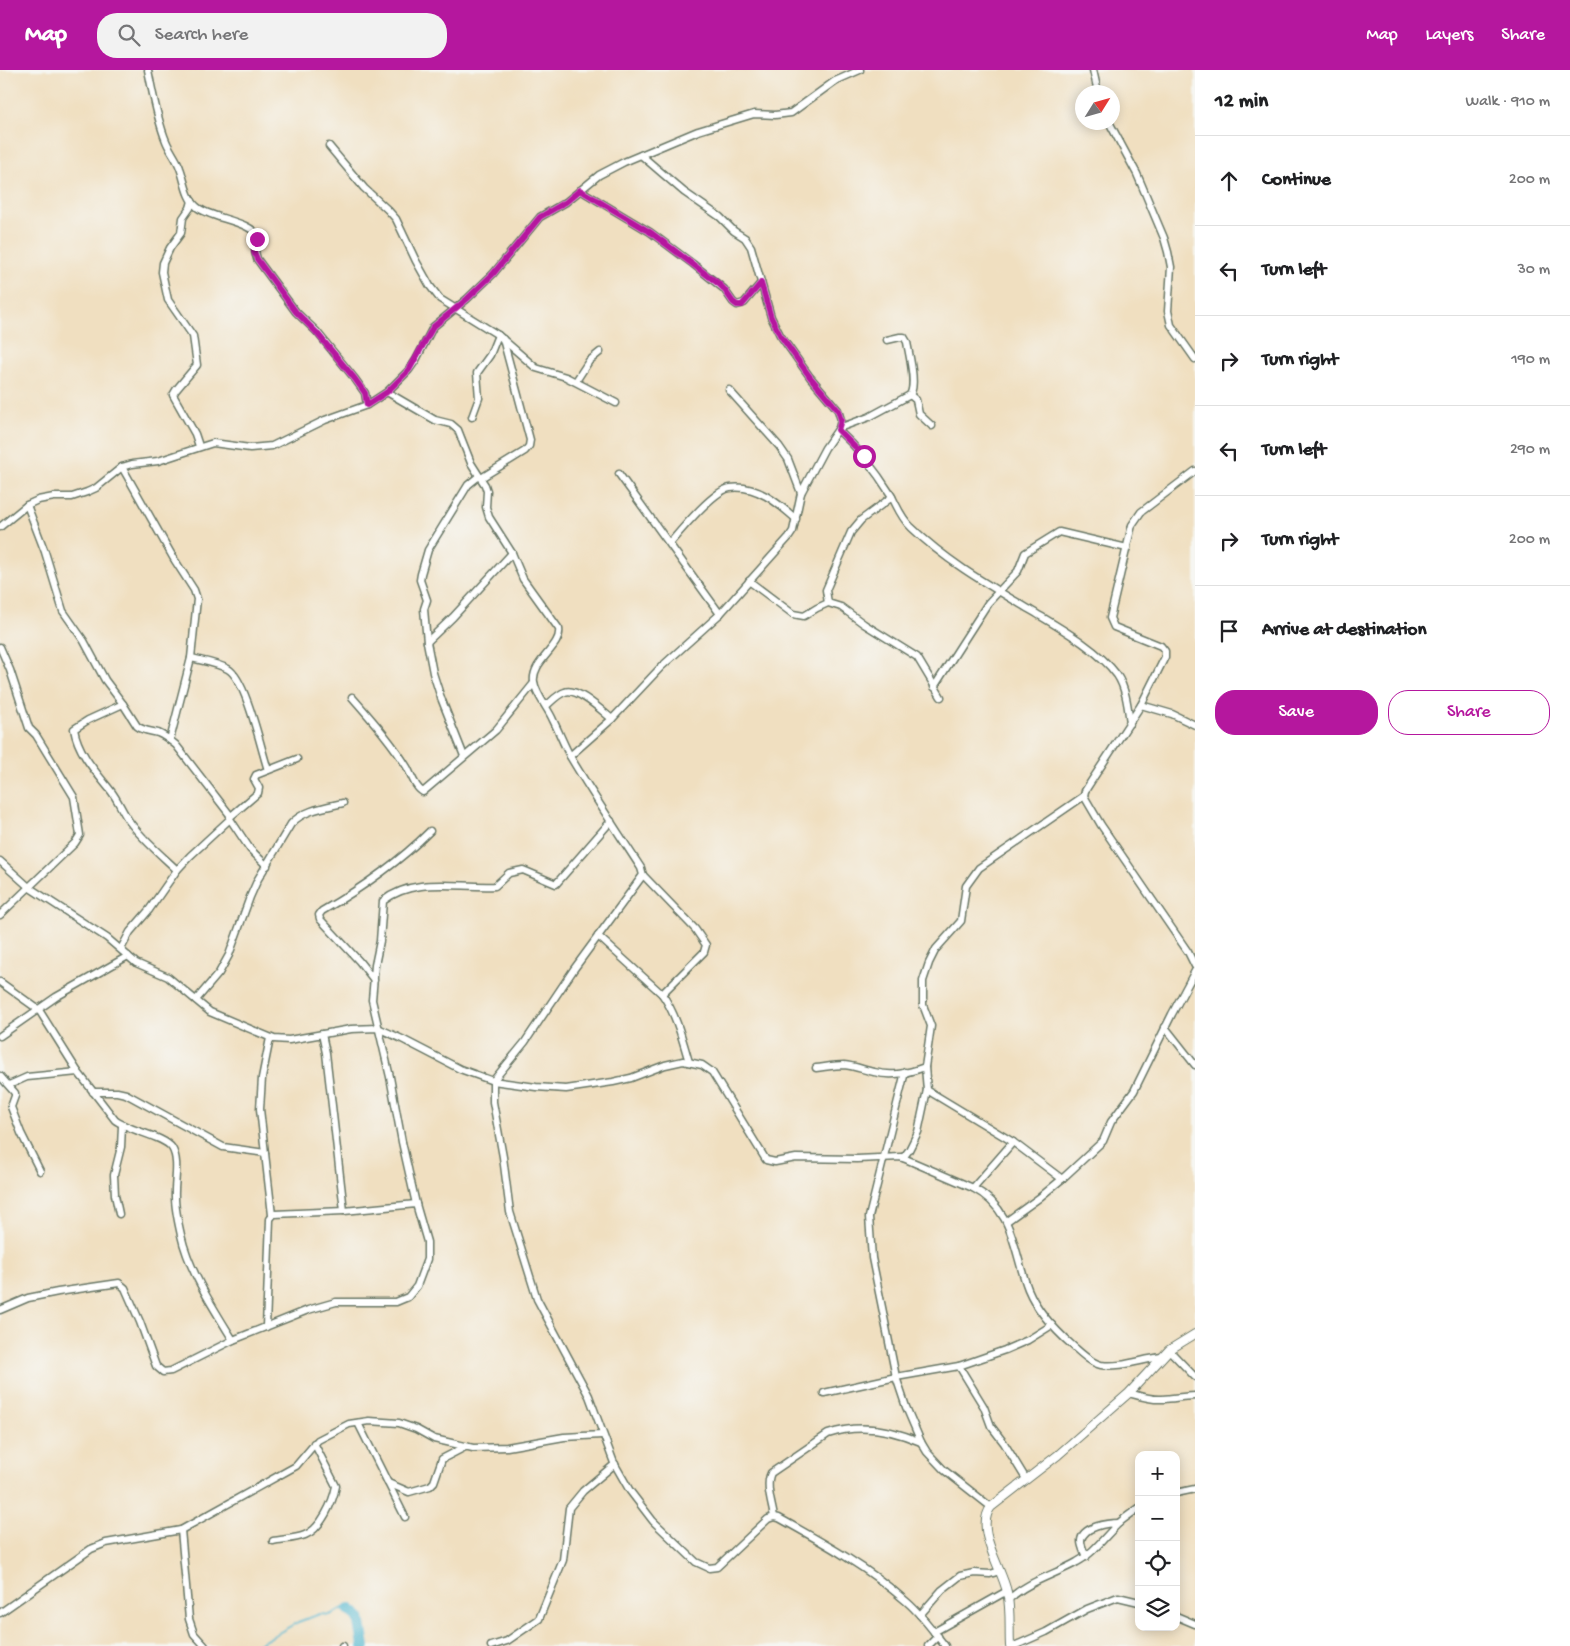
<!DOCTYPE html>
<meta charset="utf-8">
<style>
body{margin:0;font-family:"Gochi Hand",sans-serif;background:#f2f2f2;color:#202124}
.controls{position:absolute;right:15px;bottom:15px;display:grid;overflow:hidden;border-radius:10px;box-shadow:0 2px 12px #0003}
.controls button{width:45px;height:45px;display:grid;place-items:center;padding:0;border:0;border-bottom:1px solid #e0e0e0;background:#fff;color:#202124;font:25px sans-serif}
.compass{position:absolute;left:1075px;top:15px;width:45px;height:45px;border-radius:50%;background:#fff;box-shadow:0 2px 12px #0003;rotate:53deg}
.stop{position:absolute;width:15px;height:15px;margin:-11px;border:4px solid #b5179e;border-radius:50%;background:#fff}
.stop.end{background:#b5179e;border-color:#fff;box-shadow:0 1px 5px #0008}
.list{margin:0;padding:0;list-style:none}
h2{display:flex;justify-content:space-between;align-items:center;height:65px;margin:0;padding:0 20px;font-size:21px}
h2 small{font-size:16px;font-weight:400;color:#757577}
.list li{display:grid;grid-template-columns:32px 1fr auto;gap:15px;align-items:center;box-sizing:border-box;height:90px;padding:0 20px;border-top:1px solid #e0e0e0}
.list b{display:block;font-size:19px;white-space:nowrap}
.list em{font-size:16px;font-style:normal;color:#757577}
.actions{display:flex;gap:10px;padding:15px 20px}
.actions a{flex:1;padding:11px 0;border:1px solid #b5179e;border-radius:20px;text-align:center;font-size:18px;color:#b5179e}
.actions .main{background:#b5179e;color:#fff}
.icon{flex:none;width:28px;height:28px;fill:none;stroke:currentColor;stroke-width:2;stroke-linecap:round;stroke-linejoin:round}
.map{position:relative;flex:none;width:1195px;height:1576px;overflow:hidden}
header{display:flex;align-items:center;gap:30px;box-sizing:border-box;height:70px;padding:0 25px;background:#b5179e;color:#fff}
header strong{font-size:24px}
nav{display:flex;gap:28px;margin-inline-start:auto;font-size:18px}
.search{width:350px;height:45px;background:#f2f2f2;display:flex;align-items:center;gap:12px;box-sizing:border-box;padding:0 18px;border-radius:20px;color:#757577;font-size:19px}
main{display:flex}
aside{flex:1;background:#fff}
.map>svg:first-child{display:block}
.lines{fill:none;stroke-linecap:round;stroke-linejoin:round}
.stream{stroke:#4eb5cd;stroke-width:2}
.river{stroke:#4eb5cd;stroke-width:12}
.minor-casing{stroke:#687665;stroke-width:9}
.tertiary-casing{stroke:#687665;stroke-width:10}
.minor{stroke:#fff;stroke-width:6}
.tertiary{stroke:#fff;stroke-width:8}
.route{stroke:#b5179e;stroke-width:6}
</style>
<header>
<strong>Map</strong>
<div class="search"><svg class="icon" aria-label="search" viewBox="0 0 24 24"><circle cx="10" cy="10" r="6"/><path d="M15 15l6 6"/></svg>Search here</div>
<nav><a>Map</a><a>Layers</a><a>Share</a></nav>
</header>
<main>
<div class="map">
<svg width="1195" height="1576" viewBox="0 0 1195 1576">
<rect width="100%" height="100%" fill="#f6f6f2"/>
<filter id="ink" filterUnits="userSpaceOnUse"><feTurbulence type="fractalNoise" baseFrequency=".02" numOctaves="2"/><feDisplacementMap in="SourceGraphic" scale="10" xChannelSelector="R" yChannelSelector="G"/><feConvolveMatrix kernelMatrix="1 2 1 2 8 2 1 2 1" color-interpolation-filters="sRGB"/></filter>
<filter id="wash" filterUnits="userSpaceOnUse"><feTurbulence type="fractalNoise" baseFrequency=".0096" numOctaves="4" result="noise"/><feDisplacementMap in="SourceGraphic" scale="20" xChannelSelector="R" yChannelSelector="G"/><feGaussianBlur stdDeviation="1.12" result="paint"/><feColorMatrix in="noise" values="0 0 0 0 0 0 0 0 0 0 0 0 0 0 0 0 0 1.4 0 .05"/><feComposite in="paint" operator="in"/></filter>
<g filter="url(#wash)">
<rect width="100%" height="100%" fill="#f0dfc0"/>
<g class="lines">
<polyline class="stream" points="255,1576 298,1552 320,1544 330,1545 344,1538 349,1539"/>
<polyline class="river" points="349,1539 359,1547 364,1576"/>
</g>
</g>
<g filter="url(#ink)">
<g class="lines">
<g class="minor-casing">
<g id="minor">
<path d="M 148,0 C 153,24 157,49 166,71 C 170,81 177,89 180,98 C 185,111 186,128 197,137 C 211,149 252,151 258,167 C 255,175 254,180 257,189 L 296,242 L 317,262 L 355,309 L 365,323 L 367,335"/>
<polyline points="1093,0 1098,22"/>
<polyline points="1109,52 1137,104 1164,168 1168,182 1171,197 1168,241 1171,255 1195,289"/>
<polyline points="329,76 364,118 388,140 396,149 416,191 430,216 440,229 498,265 536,298 566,307 616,333"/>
<polyline points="580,120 650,162 693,194 724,219 733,232 737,235 744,233 761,213"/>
<polyline points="192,131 190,138 183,148 181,163 170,178 163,193 162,202 168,230 193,266 197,295 176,320 173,325 195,364 199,376"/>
<polyline points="576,311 589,291 600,282"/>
<polyline points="729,320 779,376 788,389 801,423"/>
<path d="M 387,322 L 435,350 L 451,354 L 458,360 L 471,393 L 485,415 L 487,421 L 486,437 L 489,447 L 512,483 L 523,509 L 559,559 C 562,577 531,591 534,612 C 536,625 548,638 553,650 C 559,662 564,675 571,688 C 593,725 617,761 641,798 L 643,805 L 574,899 L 525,972 L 493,1011 L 493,1032 L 503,1087 L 510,1142 L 537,1229 L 589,1326 L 614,1393 L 630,1421 L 653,1451 L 696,1492 L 709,1498 L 717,1497 L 768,1449 L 774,1447 L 779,1448 C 824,1473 869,1498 907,1532 C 922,1545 933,1561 945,1576"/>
<polyline points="910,325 916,330 919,344 932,356"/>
<polyline points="472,347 479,328 477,303 490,285 498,265"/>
<path d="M 839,358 L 869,347 L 910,325 C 917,314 909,285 907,272 L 904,267 L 900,267 L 887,270"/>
<path d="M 838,360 C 859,379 876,401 891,425 C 897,436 901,448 911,457 C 947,492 990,516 1032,541 C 1060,558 1098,579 1117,605 C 1126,618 1128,638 1130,653"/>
<polyline points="122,397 174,489 194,520 197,529 191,588 170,670"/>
<polyline points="1195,401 1141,442 1132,455 1110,548 1114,557 1161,576 1165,581 1165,587 1141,635 1092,710 1085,721 1084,726 1101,755 1188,882 1195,896"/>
<polyline points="619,404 720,544"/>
<polyline points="481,408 525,381 529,376 530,370 503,269"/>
<path d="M 27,435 L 45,482 L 63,541 L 84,571 L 105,610 L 123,634 L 137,656 C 143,661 151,661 158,663 C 165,666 170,670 176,675 L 230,745 L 230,749 L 190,786 L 177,800 L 149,840 L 130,862 L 121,879"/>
<polyline points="0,457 27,435 38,430 54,427 72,427 87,422 96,418 122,397 132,394 158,391 213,373 250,378 272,376 325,350 367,335 387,322 409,300 416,290 433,257 467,229 493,204 540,147 566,132 599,105 624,92 698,61 754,44 775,45 791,43 835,11 860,0"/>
<path d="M 670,473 C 681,460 714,420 730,418 C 756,414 778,433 796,449"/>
<polyline points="749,511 793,544 804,546 817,538 828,533 841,537 864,554 917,587 941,627"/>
<polyline points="828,533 826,520 851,462 861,450 892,427"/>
<polyline points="427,572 453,547 512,483"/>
<polyline points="0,577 10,600 29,658 36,665 74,727 80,765 75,773 0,845"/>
<path d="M 191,588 C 203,591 217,593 228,599 C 246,609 261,679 268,700"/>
<polyline points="934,617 988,533 1018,501 1025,483 1059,462 1127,478"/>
<path d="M 352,627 C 371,649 391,671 407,697 C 411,704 415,718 423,722 L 496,660 L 534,613"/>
<path d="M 123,634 L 88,650 L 74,659 C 78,683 96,702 111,721 C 118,730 122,741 129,751 C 142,769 160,784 177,800"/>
<polyline points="1141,635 1172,644 1195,655"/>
<path d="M 546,636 C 552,631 558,624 565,622 C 577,617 602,641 612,649"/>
<polyline points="464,686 441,628 433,603 427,572 424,539 427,530 420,510 421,504 428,480 468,415 479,406"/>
<polyline points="570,686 612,649 661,597 720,544 789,467 793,461 801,423 825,378 839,358 841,350 838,340 810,307 780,265 771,247 751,177 745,168 734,161 720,147 684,122 641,85"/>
<polyline points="230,747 258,723 259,718 254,709 256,705 297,689"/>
<polyline points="230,749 250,779 267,796"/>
<path d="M 0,791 L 30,818 L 107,868 L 136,893 L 168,907 L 210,942 L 274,969 L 289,970 L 351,959 L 378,958 L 402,969 L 460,999 L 493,1011 L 536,1017 L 566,1019 L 613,1012 L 631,1008 L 665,995 L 683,991 L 702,995 L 712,1002 L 766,1090 L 775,1092 L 796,1088 L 857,1089 L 901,1087 L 973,1118 C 1015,1140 1013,1181 1028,1219 C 1037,1241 1056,1261 1073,1276 C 1081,1283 1091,1293 1101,1295 C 1121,1298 1142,1289 1162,1287"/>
<polyline points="643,805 695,859 706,875 704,882 662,924"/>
<path d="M 598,866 L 662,924 C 676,944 682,968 689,992"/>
<path d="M 374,910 L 359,891 L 320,849 L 319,845 L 322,841 C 362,818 397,794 430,761"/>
<polyline points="0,912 39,940"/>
<path d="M 196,930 L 219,903 L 229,885 L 250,827 L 258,809 L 291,754 C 303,740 326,737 343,733"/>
<path d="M 39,940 L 78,1002 L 115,1050 C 129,1061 164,1066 172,1078 C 180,1091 174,1112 175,1127 C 175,1139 178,1152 181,1165 C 189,1201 214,1239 233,1270"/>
<polyline points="1165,957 1195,995"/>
<polyline points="322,964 326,983 344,1141"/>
<polyline points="0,966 56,927 128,886"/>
<polyline points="270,968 262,1008 260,1039 272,1145"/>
<path d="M 816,998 C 825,997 835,995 844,995 C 855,996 864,1000 874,1002 C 892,1007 908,1003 925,997"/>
<polyline points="905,1002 869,1147 872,1188 887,1262 896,1307 906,1337 921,1372 927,1382 944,1400 991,1437"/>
<polyline points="0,1006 15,1023 15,1026 11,1037 21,1063 40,1101"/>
<polyline points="9,1015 27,1007 78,1002"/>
<polyline points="927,1020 1013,1072 1062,1109"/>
<polyline points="93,1022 117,1022 126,1024 223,1077 265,1083"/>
<polyline points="903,1088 909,1080 918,1062 927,1020 925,997 931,956 923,935 923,911 929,893 936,879 961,851 966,816 979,798 1084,726"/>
<polyline points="973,1118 1013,1072"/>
<polyline points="119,1144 115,1125 114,1105 121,1077 122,1056"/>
<polyline points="1007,1151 1039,1128 1062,1109 1103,1071 1111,1052 1134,1021 1172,944 1195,901"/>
<path d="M 0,1240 L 28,1228 L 58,1222 L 119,1213 L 125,1218 L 140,1252 L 156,1296 L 163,1302 L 171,1301 L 233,1270 L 308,1240 L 336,1232 L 396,1232 L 408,1227 L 417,1216 L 427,1189 L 427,1172 L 416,1134 L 402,1072 L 390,1007 L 372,930 L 375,895 L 380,871 L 383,831 C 414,806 458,818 495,816 L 509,803 L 523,800 L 556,814 L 611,751"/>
<polyline points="266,1257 270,1149 274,1144 344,1141 416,1134"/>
<polyline points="1169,1280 1195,1307"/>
<polyline points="959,1296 984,1337 991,1356 1004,1373 1026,1409"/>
<polyline points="824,1323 896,1307 959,1296 1005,1280 1028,1270 1052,1255"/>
<path d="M 1129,1323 C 1140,1326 1151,1330 1162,1329 C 1173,1329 1183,1326 1195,1326"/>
<polyline points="358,1353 405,1447"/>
<polyline points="388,1413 409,1422 430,1416 434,1412 442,1389 465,1377"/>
<polyline points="1176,1423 1195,1419"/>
<path d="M 774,1447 C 772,1434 765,1415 771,1403 L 828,1364 C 860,1353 891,1359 921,1372"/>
<polyline points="181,1460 189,1549 194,1564 205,1576"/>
<path d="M 273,1471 C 283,1469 295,1469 305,1465 C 321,1459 333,1432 336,1416 L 314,1373"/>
<path d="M 1086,1487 C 1084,1482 1081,1476 1081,1471 C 1082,1456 1109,1453 1119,1453"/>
<path d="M 1009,1529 C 1029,1511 1054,1505 1077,1492 C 1094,1483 1106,1465 1120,1452 C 1126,1447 1132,1443 1139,1438"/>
<polyline points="0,1543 91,1479 106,1473 181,1460 296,1396 318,1370 349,1354 369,1351 399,1353 416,1359 434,1369 473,1378 507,1377 564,1367 602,1365"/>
<polyline points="920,1545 942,1520 960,1506 974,1503 990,1504 1000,1501"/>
<polyline points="1176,1546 1195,1554"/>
<polyline points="934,1562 1007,1521"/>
<polyline points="342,1576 343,1576"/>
<polyline points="491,1576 507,1571 539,1549 563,1490 569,1438 583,1421 615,1394"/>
<polyline points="928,1576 938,1566"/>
<polyline points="1014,1576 1046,1562 1087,1539 1118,1527 1139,1532"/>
</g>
</g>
<g class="tertiary-casing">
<path id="tertiary" d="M 1010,1576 C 1009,1559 1011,1539 1007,1522 C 1002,1498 974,1459 991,1437 L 1058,1385 L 1129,1323 L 1169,1280 L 1195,1264"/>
</g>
<use href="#minor" class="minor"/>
<use href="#tertiary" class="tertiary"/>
</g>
</g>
<g class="lines" filter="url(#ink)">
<polyline class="route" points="257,169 254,182 257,189 296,242 316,262 355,309 365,323 367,335 387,322 409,300 433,257 467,229 493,204 540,147 566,132 580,120 650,162 719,214 724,219 733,232 737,235 742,235 761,213 771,247 780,265 810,307 838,340 841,350 838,360 864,386"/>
</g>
</svg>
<div class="controls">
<button>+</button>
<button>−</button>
<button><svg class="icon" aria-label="locate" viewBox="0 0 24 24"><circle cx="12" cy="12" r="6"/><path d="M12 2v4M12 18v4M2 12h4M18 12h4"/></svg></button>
<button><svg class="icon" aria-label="layers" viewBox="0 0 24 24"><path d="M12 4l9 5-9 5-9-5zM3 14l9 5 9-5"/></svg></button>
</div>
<svg class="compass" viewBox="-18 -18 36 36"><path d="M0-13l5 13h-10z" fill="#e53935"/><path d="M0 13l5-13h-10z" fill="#757577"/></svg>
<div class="stop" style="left:864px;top:386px"></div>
<div class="stop end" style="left:257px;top:169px"></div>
</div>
<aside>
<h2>12 min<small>Walk · 910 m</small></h2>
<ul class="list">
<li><svg class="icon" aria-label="ahead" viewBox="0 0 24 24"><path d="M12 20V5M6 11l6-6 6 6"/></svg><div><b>Continue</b></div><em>200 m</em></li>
<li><svg class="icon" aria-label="left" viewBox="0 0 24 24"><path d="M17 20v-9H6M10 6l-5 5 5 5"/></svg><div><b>Turn left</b></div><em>30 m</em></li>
<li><svg class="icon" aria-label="right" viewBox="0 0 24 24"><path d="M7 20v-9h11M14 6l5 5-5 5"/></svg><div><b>Turn right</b></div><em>190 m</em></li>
<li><svg class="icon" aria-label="left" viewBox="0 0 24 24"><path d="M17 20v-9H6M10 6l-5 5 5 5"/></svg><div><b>Turn left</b></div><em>290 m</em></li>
<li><svg class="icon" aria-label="right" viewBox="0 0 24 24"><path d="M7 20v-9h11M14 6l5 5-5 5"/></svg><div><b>Turn right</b></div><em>200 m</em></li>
<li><svg class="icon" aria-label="arrive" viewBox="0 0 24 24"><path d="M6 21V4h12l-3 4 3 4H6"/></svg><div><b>Arrive at destination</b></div></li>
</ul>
<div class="actions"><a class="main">Save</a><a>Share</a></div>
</aside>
</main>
